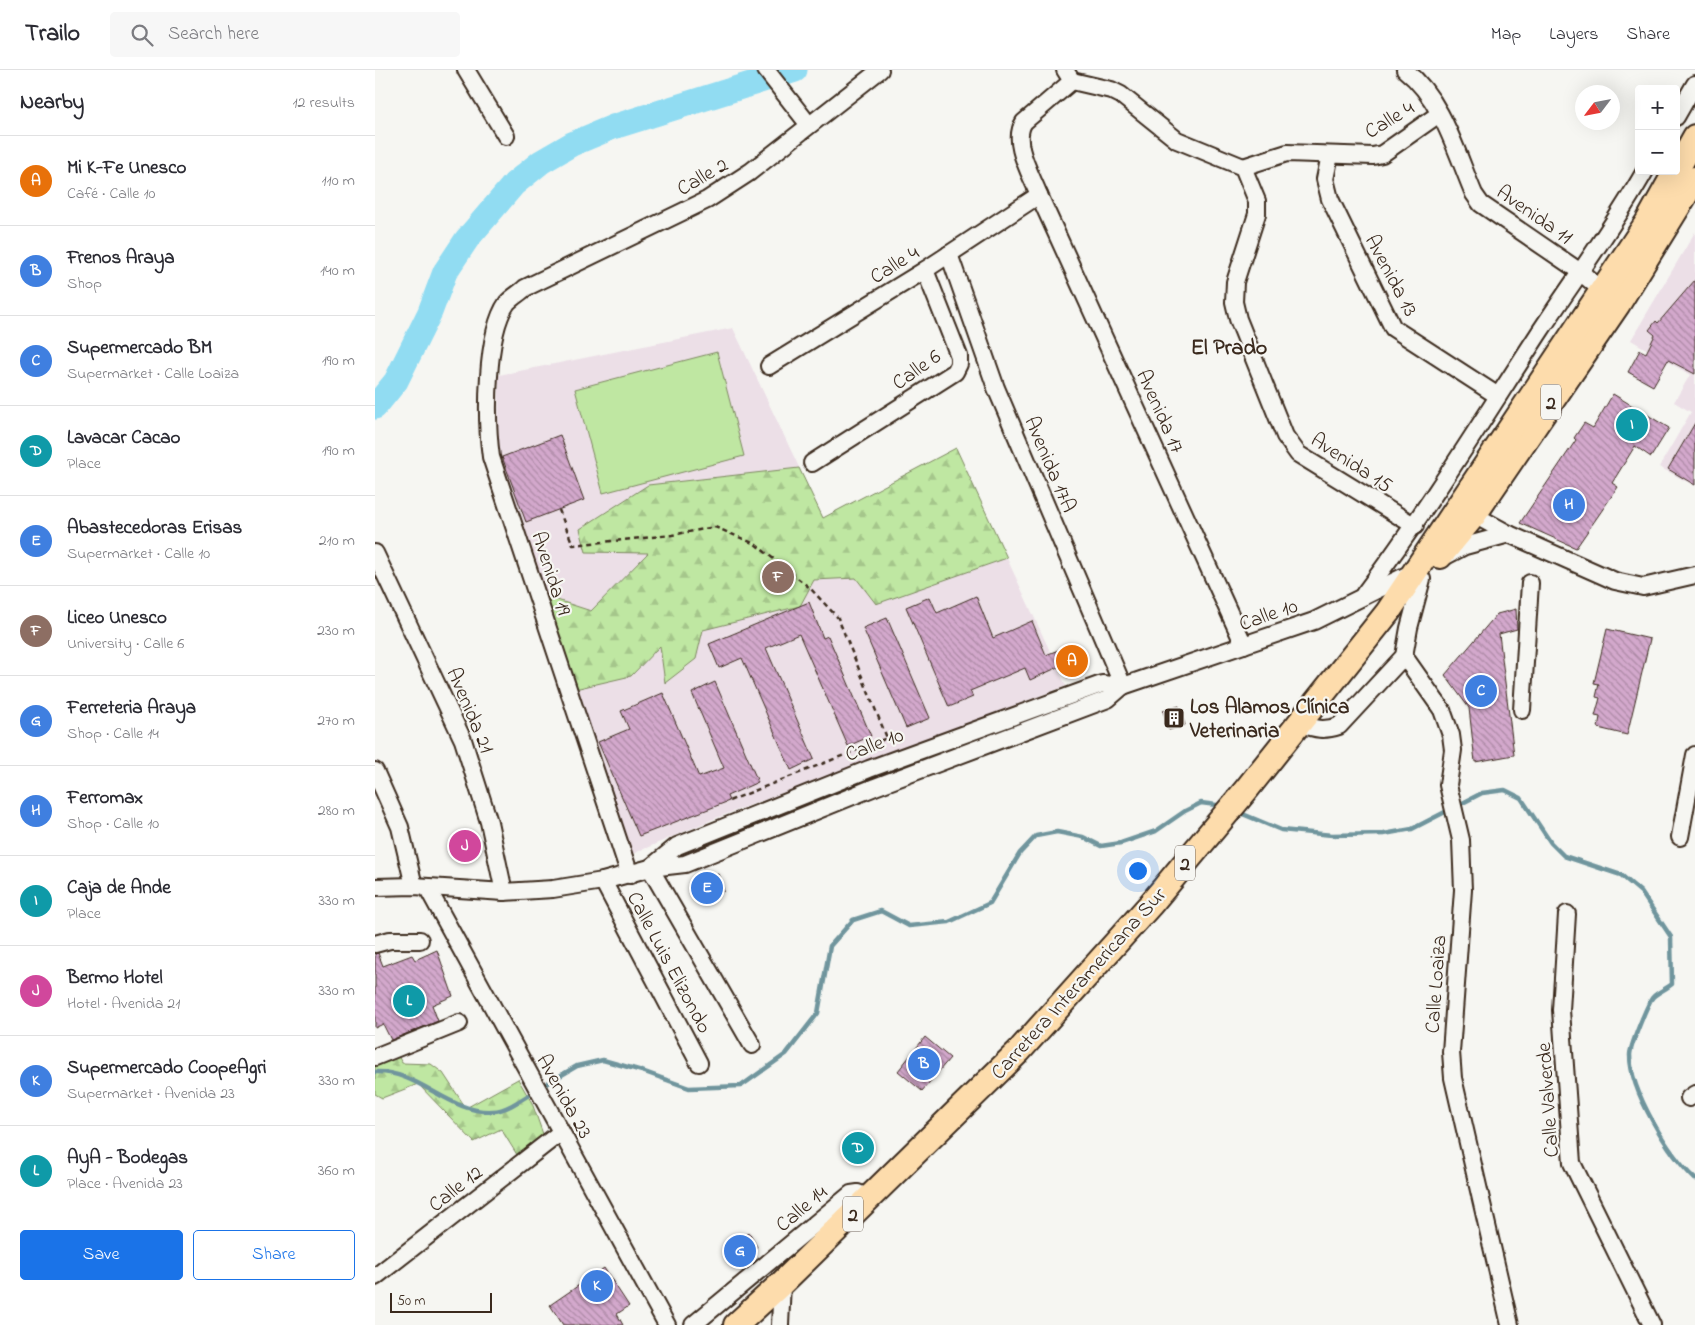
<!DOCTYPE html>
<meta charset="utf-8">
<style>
body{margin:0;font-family:"Indie Flower",sans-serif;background:#f7f7f7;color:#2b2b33}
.controls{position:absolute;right:15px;top:15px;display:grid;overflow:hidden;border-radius:5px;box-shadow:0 5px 20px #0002}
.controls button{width:45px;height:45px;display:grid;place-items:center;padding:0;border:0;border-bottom:1px solid #e1e1e2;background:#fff;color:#2b2b33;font:25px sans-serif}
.compass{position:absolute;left:1200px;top:15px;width:45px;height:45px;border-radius:50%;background:#fff;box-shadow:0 5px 20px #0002;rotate:238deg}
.scale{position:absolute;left:15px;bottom:12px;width:102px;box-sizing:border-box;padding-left:5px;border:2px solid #3b2a1e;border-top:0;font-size:14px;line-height:18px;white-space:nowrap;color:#3b2a1e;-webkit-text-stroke:4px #f6f6f2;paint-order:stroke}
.you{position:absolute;left:762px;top:800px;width:18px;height:18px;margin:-12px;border:4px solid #fff;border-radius:50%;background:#1a73e8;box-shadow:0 0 0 8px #1a73e833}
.badge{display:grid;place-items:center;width:32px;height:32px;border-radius:50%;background:#1a73e8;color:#fff;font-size:16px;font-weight:700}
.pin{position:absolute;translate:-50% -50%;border:2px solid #fff;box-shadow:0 1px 5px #0006}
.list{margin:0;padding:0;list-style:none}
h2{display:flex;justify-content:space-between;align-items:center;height:65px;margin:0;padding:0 20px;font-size:21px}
h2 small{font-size:16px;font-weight:400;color:#7c7c81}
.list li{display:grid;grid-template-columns:32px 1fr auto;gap:15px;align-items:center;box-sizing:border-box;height:90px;padding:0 20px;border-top:1px solid #e1e1e2}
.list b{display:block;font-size:19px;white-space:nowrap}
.list p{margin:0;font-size:16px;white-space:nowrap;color:#7c7c81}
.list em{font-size:16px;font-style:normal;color:#7c7c81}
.actions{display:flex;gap:10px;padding:15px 20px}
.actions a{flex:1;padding:11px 0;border:1px solid #1a73e8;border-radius:5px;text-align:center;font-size:18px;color:#1a73e8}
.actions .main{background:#1a73e8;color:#fff}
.icon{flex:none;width:28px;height:28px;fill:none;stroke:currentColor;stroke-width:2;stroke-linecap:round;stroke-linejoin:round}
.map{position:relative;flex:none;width:1320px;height:1255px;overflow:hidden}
header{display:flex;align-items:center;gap:30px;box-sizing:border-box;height:70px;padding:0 25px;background:#fff;border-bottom:1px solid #e1e1e2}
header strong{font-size:24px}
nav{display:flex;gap:28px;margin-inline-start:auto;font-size:18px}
.search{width:350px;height:45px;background:#f7f7f7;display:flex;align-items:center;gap:12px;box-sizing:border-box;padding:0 18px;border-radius:5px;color:#7c7c81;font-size:19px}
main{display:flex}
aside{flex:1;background:#fff}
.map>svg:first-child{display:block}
.built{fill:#ecdfe7}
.grass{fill:#bfe7a2;stroke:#7d8860}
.forest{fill:url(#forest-firs);stroke:#7d8860}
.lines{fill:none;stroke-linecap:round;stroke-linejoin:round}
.stream{stroke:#6f959d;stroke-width:4.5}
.river{stroke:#91dcf2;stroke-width:25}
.building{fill:url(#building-back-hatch);stroke:#3b2a1e}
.minor-casing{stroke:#3b2a1e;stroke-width:20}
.highway-casing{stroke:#3b2a1e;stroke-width:28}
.path{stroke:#3b2a1e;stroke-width:2.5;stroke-dasharray:5 4;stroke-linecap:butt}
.minor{stroke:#f6f6f2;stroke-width:16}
.highway{stroke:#fddcac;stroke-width:24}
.labels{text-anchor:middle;stroke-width:4.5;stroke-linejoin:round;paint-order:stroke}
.shield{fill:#f6f6f2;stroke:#73675e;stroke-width:1}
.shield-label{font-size:20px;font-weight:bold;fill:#3b2a1e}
.street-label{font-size:21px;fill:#3b2a1e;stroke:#f6f6f2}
.poi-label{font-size:21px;font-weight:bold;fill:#3b2a1e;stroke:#f6f6f2;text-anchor:start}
.neighbourhood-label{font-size:22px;font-weight:bold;fill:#3b2a1e;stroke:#f6f6f2}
</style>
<header>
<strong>Trailo</strong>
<div class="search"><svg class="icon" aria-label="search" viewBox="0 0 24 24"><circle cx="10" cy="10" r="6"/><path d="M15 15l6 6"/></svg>Search here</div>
<nav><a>Map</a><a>Layers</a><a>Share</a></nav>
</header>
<main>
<aside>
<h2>Nearby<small>12 results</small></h2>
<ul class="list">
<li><span class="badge" style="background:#e8710a">A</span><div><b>Mi K-Fe Unesco</b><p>Café · Calle 10</p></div><em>110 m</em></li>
<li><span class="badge" style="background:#3f7fe0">B</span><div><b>Frenos Araya</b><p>Shop</p></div><em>140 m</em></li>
<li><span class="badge" style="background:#3f7fe0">C</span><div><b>Supermercado BM</b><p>Supermarket · Calle Loaiza</p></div><em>190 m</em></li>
<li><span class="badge" style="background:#0f9aa8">D</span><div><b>Lavacar Cacao</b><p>Place</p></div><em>190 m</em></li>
<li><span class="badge" style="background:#3f7fe0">E</span><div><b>Abastecedoras Erisas</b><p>Supermarket · Calle 10</p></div><em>210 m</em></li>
<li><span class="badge" style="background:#8d6e63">F</span><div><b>Liceo Unesco</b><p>University · Calle 6</p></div><em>230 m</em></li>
<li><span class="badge" style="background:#3f7fe0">G</span><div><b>Ferreteria Araya</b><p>Shop · Calle 14</p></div><em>270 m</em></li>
<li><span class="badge" style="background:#3f7fe0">H</span><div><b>Ferromax</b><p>Shop · Calle 10</p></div><em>280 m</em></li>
<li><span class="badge" style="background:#0f9aa8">I</span><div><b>Caja de Ande</b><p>Place</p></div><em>330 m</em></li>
<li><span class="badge" style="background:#d1479c">J</span><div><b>Bermo Hotel</b><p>Hotel · Avenida 21</p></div><em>330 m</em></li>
<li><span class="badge" style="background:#3f7fe0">K</span><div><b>Supermercado CoopeAgri</b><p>Supermarket · Avenida 23</p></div><em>330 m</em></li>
<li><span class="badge" style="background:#0f9aa8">L</span><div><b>AyA - Bodegas</b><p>Place · Avenida 23</p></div><em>360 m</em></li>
</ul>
<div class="actions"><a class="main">Save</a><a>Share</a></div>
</aside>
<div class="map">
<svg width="1320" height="1255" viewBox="0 0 1320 1255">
<defs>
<pattern id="forest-firs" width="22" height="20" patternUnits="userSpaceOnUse" patternTransform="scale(1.25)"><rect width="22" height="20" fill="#bfe7a2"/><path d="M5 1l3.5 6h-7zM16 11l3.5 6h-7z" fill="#a5c68b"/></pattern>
<pattern id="building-back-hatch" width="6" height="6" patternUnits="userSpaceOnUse" patternTransform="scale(1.25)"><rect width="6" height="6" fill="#d3a8cc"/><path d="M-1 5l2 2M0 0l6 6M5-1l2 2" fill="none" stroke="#ac89a5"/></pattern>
</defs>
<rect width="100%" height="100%" fill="#f6f6f2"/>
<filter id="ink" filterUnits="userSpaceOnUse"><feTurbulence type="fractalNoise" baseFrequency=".02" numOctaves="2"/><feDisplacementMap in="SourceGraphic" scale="10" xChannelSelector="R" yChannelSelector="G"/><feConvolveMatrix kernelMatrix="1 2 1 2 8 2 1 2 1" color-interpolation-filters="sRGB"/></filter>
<g filter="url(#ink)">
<g class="built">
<polygon points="1320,162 1320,416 1284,397 1316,342 1299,332 1315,305 1256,270"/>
<polygon points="358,258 448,448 581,378 691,616 341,748 255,785 123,382 124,305"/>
</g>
<polygon class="grass" points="342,282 369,386 228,423 200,319"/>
<g class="forest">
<polygon points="581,378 632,488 501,534 481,508 439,510 425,536 328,560 321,589 290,613 285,576 256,606 200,619 170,526 216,541 273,483 211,482 205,459 273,415 424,398 448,448"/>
<polygon points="23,986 27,993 56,994 68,1003 91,1038 143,1009 157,1033 169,1067 144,1088 126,1059 99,1072 43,1014 7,1028 0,1024 0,996"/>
</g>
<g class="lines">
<g class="stream">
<path d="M 863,742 L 906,760 L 957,765 L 1009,764 L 1037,759 L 1107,723 L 1130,720 L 1146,728 L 1176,773 L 1189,786 L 1246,805 L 1266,822 L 1296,867 L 1297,914 C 1291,919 1283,922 1278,927 C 1273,932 1255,977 1255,985 C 1255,1021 1294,1085 1320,1109"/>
<path d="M 0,1002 C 44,1000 74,1044 118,1041 C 131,1041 149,1028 160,1021"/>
<polyline points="166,1017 202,996 228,990 267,1001 314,1018 366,1016 411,984 443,943 455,876 478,850 506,841 534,856 574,852 615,833 645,783 661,766 682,762 708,767 726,776 746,773 781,761 810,741 826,733 849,736"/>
</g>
<polyline class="river" points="0,337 21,311 55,242 70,202 92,169 139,114 166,92 197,74 238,57 420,0"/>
</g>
<g class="building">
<polygon points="1320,210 1320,304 1293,290 1278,316 1253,302 1265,280 1271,283 1280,265 1274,260 1281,251 1283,253"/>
<polygon points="1238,324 1294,358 1276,387 1260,376 1237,413 1243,417 1201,478 1145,453 1201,370 1199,368 1209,353 1218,358"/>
<polygon points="1320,353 1320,415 1293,399"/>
<polygon points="185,365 209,430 151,452 127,387"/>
<polygon points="601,526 618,568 657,551 671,585 700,573 710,602 693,608 688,595 655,610 650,598 595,621 598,627 574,637 531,537 555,527 562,543"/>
<polygon points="434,532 448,568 453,566 496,666 473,676 424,564 391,578 439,689 416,700 367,588 344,598 334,574"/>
<polygon points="1141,539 1142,559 1124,564 1139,685 1100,692 1094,638 1070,605 1122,544"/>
<polygon points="512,548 555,648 531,658 488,558"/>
<polygon points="1232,559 1275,569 1252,665 1223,658 1225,647 1220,646 1225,628 1221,627 1224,614 1219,613"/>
<polygon points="340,612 383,712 352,726 354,731 264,766 223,672 254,659 246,641 288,623 324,707 349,698 317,623"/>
<polygon points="804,636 810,655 794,660 788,641"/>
<polygon points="343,804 349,821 321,831 314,815"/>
<polygon points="62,880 78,926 57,935 63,951 16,970 8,954 0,958 0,884 3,883 8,896 37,885 40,890"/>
<polygon points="550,967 575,988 547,1021 523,1001"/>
<polygon points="484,1064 497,1075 482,1093 469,1082"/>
<polygon points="374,1163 382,1177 367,1185 372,1192 359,1199 350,1183 360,1178 357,1172"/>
<polygon points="229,1198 254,1236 242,1244 248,1255 188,1255 175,1235"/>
</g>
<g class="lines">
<g class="minor-casing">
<g id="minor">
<polyline points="91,0 131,66"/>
<polyline points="391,0 434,55"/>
<polyline points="690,0 697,11 736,20 746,25 802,70 868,97 882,131 882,144 860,212 859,232 863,249 910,366 923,384 1040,456"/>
<path d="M 1030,0 C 1067,29 1081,82 1099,124 L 1106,134 L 1204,201 L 1235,227"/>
<path d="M 697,11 L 649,52 C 636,72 656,104 664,125 L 869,575"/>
<polyline points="1301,47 1320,14"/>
<polyline points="955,85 950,109 955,129 1018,258 1123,326"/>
<polyline points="868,97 912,83 998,86 1007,84 1064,44"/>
<polyline points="574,184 621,318 748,616"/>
<polyline points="394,296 550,200 664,125"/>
<polyline points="437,393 580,302 584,294 584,286 550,200"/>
<polyline points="1090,440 1134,464 1240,511 1268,517 1320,505"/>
<polyline points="0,483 88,670 114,752 129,822"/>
<polyline points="1069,487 1090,476 1134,464"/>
<path d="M 989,524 C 1053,439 1108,349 1166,260 C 1201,207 1239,156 1270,101"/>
<polyline points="1029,586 1067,640 1076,665 1078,680 1073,715 1086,770 1088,820 1076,982 1078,1008 1135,1255"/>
<polyline points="1147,640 1155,513"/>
<polyline points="0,701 25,757 39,816"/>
<polyline points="1305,767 1320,685"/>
<polyline points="275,798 302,776 494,699 727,614 748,616"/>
<polyline points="275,798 377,975"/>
<path d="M 255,805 L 116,387 C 111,350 110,264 132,233 C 137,227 145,223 150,218 L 332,130 L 375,102 L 505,0"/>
<polyline points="228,811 324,993"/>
<path d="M 0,817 L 39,816 L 129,822 L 178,819 L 228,811 L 275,798 L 310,794 L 500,717 L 733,629 L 748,616 L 939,551 L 1030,506 L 1037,504 L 1047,509 L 1034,558 L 1029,586 L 964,656 C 949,661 940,659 926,654"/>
<polyline points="52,817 292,1255"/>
<polyline points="1192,844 1186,940 1197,1093 1277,1255"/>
<polyline points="0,874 15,870 45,870"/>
<polyline points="0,987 84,953"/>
<polyline points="1314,1028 1320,1024"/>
<polyline points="0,1207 186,1062"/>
<polyline points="318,1255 476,1124 483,1123 494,1128"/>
<polyline points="405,1255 407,1213"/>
</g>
</g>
<g class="highway-casing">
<g id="highway">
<polyline points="1301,101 1320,67"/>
<polyline points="1065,486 1099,445 1243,234 1320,109"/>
<polyline points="361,1255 407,1213 644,981 775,835 871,720 1013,542 1272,153 1301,101"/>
</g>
</g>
<polyline class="path" points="184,440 198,475 297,465 340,457 380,474 435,518 463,548 512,668 354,731"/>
<use href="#minor" class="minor"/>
<use href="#highway" class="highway"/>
</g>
</g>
<defs>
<g id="building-square" transform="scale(1.125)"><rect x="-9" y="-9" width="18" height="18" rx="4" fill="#3b2a1e" stroke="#f6f6f2"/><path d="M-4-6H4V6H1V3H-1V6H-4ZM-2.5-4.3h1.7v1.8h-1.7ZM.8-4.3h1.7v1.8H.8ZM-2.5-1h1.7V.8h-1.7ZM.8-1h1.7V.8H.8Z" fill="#fff"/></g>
</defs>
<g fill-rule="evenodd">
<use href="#building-square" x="799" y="648"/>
</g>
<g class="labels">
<g class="shield">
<rect x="1166" y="314.5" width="20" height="35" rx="4"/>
<rect x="800" y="775.5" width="20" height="35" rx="4"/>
<rect x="468" y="1126.5" width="20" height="35" rx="4"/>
</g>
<g class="shield-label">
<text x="1176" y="339">2</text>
<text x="810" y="800">2</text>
<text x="478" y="1151">2</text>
</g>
<g class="street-label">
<text transform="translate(1014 49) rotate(-31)" y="7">Calle 4</text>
<text transform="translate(327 106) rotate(-30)" y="7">Calle 2</text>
<text transform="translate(1160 144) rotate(35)" y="7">Avenida 11</text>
<text transform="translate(519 194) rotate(-32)" y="7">Calle 4</text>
<text transform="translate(1017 205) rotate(62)" y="7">Avenida 13</text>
<text transform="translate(541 299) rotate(-35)" y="7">Calle 6</text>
<text transform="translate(786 341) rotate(66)" y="7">Avenida 17</text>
<text transform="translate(977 392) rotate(33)" y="7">Avenida 15</text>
<text transform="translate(676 394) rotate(67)" y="7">Avenida 17A</text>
<text transform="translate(177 503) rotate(72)" y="7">Avenida 19</text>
<text transform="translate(893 544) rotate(-19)" y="7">Calle 10</text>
<text transform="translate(96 640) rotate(67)" y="7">Avenida 21</text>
<text transform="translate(499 674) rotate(-21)" y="7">Calle 10</text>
<text transform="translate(295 892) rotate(62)" y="7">Calle Luis Elizondo</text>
<text transform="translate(703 913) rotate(-48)" y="7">Carretera Interamericana Sur</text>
<text transform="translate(1060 914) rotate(-86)" y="7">Calle Loaiza</text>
<text transform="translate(190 1026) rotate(61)" y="7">Avenida 23</text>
<text transform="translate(1172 1030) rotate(-94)" y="7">Calle Valverde</text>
<text transform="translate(80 1118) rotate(-38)" y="7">Calle 12</text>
<text transform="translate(426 1138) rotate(-40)" y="7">Calle 14</text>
</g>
<g class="poi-label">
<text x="815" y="643">Los Alamos Clínica<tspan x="815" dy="24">Veterinaria</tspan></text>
</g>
<g class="neighbourhood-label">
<text x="854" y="284">El Prado</text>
</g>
</g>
</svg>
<div class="controls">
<button>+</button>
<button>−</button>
</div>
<svg class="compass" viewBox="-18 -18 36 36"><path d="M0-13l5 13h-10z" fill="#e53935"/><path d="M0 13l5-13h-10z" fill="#7c7c81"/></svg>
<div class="scale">50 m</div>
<div class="you"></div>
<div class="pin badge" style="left:697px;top:591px;background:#e8710a">A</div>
<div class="pin badge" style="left:549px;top:994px;background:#3f7fe0">B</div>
<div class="pin badge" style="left:1106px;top:621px;background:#3f7fe0">C</div>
<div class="pin badge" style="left:483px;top:1078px;background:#0f9aa8">D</div>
<div class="pin badge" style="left:332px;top:818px;background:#3f7fe0">E</div>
<div class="pin badge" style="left:403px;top:507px;background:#8d6e63">F</div>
<div class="pin badge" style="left:365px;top:1181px;background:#3f7fe0">G</div>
<div class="pin badge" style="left:1194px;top:435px;background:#3f7fe0">H</div>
<div class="pin badge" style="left:1257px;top:355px;background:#0f9aa8">I</div>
<div class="pin badge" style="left:90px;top:776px;background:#d1479c">J</div>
<div class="pin badge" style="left:222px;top:1216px;background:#3f7fe0">K</div>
<div class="pin badge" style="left:34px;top:931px;background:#0f9aa8">L</div>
</div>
</main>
